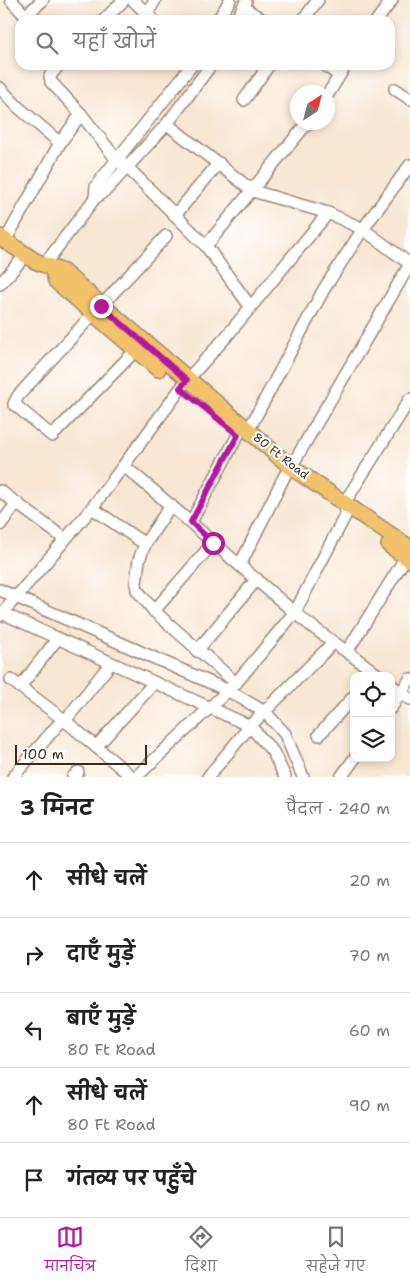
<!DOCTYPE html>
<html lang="hi">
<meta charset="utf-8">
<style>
body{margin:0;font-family:"Shantell Sans","Playpen Sans Deva",sans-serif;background:#f6f6f6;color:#222}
.controls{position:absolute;right:15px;bottom:15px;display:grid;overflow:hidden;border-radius:10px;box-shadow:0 2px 8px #0003}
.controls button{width:45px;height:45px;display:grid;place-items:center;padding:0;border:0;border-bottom:1px solid #e0e0e0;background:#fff;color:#222;font:25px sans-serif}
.compass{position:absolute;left:290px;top:85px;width:45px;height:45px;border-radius:50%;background:#fff;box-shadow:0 2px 8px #0003;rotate:36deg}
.scale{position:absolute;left:15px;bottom:12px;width:132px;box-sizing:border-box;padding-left:5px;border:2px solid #3b2a1e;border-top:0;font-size:14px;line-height:18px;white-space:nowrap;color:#3b2a1e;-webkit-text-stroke:4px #fff;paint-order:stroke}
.stop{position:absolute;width:15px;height:15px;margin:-11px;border:4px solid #b5179e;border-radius:50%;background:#fff}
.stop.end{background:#b5179e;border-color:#fff;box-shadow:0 1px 5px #0008}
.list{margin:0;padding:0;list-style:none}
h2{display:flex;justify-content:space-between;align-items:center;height:65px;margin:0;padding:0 20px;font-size:21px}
h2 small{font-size:16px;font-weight:400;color:#767676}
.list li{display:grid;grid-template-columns:32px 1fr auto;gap:15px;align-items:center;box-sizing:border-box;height:75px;padding:0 20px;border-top:1px solid #e0e0e0}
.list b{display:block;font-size:19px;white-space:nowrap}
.list p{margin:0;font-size:16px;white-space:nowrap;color:#767676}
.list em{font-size:16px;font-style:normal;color:#767676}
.icon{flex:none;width:28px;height:28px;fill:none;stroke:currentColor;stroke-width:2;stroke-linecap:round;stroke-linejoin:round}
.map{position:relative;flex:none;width:410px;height:777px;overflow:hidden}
.search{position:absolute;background:#fff;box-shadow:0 2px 8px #0003;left:15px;right:15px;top:15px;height:55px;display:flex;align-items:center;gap:12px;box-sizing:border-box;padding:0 18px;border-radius:15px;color:#767676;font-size:19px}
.sheet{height:440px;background:#fff}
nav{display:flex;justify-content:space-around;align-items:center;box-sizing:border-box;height:70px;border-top:1px solid #e0e0e0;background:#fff;font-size:14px;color:#767676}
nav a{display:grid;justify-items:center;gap:2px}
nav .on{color:#b5179e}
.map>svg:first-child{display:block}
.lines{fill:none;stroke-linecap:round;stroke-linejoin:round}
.minor-casing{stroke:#998878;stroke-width:14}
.major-casing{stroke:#998878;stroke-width:18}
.minor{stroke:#fff;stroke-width:11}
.major{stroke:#f2c26a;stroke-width:15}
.route{stroke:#b5179e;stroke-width:6}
.labels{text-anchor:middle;stroke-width:4.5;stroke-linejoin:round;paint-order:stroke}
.street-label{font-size:12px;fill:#3b2a1e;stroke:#fff}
</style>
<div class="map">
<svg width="410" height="777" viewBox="0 0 410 777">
<rect width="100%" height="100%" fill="#fff"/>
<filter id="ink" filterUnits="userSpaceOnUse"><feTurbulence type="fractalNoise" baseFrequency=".02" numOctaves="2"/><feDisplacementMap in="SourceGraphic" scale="10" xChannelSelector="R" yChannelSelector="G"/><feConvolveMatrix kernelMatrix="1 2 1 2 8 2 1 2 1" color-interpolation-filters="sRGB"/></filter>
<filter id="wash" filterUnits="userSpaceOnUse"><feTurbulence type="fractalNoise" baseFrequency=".0096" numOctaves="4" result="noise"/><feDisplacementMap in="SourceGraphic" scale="20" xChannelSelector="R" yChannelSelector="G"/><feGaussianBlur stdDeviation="1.12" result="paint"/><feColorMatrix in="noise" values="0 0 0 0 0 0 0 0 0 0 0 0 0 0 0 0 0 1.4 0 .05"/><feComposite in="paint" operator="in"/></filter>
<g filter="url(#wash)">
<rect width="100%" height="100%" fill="#f7e7d3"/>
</g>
<g filter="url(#ink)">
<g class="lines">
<g class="minor-casing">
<g id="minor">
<polyline points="11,0 29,20"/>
<polyline points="133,0 153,20"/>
<polyline points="243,7 263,20"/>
<polyline points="147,14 155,0"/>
<polyline points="25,16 43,0"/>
<polyline points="104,20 124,0"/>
<polyline points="218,20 230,0"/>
<polyline points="236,20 246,2"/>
<polyline points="303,20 318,0"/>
<polyline points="377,20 392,0"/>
<polyline points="59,65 50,76 51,82 81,114"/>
<polyline points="325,65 339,76"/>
<polyline points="0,88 18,107 60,143 5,241"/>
<polyline points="395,89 410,99"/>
<polyline points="328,94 346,65"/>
<polyline points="244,100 269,65"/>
<polyline points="167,124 253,191 328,213 363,229 410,264"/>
<polyline points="60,143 81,114 117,160 127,167 206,246 250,306"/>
<polyline points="95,198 96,186 192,65"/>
<polyline points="175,215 219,163"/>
<polyline points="206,246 308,122"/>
<polyline points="44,265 95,198 107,189 167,124 211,65"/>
<polyline points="0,284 25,256"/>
<polyline points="101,306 166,236"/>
<polyline points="93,314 18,396 14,404 52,436 136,350"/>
<polyline points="248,431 324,289 363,229 410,165"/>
<path d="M 124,466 C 182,514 237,564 294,612 C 322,636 351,653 379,676"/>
<polyline points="291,467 410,264"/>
<polyline points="0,491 65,539"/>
<polyline points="92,508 145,544 139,560 136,583 137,590 154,611 236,683 136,777"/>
<polyline points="191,522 238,435"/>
<polyline points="0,525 17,503"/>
<polyline points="145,544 171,505"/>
<polyline points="240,565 285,475"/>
<polyline points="0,590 227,690 265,712 285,734 303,777"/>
<polyline points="154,611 213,543"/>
<polyline points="0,612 250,726 273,752 285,777"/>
<polyline points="0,616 92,508 187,380 226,337 328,213"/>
<polyline points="348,650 406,557"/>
<polyline points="197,651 257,579"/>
<polyline points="11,680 63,719 132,777"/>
<polyline points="236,683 295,612 346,514 345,502 410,399"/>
<polyline points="391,685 410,699"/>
<polyline points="20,687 58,638"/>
<polyline points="391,708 410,679"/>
<polyline points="65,721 111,663"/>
<polyline points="319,735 354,696"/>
<polyline points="96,747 154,683"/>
<polyline points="13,777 63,719"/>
<polyline points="73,777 78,772"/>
<polyline points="208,777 250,726 333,643"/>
<polyline points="341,777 355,758"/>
</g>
</g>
<g class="major-casing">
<g id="major">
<polyline points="0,237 35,261 63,272 291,467 410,548"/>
<polyline points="53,270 56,281 158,369"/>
<polyline points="389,545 410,560"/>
</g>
</g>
<use href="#minor" class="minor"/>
<use href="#major" class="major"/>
</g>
</g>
<g class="lines" filter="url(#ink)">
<polyline class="route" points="101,306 187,380 180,388 238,435 191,522 213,543"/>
</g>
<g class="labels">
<g class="street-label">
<text transform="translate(281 456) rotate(38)" y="4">80 Ft Road</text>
</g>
</g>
</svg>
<div class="controls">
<button><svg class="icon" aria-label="locate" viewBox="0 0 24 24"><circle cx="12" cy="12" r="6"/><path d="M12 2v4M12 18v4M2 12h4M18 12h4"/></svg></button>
<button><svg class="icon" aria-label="layers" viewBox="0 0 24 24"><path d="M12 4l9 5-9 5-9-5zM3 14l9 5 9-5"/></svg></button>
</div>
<svg class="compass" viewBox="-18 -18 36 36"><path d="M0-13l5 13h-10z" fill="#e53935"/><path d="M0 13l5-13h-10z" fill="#767676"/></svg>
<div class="scale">100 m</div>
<div class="stop" style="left:213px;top:543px"></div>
<div class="stop end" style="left:101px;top:306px"></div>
<div class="search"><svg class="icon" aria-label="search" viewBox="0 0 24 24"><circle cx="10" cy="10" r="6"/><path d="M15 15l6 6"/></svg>यहाँ खोजें</div>
</div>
<section class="sheet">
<h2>3 मिनट<small>पैदल · 240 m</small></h2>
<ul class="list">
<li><svg class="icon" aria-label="ahead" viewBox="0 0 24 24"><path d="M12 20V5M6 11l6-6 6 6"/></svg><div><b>सीधे चलें</b></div><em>20 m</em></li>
<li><svg class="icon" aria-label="right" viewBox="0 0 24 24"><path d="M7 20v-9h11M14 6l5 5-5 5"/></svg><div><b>दाएँ मुड़ें</b></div><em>70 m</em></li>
<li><svg class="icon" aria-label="left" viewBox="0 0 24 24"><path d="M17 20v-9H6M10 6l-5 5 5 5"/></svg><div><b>बाएँ मुड़ें</b><p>80 Ft Road</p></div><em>60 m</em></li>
<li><svg class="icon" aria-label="ahead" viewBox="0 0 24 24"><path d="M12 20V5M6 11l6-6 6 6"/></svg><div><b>सीधे चलें</b><p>80 Ft Road</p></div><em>90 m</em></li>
<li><svg class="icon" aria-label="arrive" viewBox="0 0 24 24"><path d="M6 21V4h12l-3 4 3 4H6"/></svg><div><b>गंतव्य पर पहुँचे</b></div></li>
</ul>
</section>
<nav>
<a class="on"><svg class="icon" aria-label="map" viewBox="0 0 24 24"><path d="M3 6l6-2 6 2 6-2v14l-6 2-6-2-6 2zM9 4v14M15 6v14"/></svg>मानचित्र</a>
<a><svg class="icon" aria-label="directions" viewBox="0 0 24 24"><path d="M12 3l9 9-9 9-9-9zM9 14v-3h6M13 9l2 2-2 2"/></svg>दिशा</a>
<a><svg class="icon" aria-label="saved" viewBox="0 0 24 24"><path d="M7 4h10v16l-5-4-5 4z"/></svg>सहेजे गए</a>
</nav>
